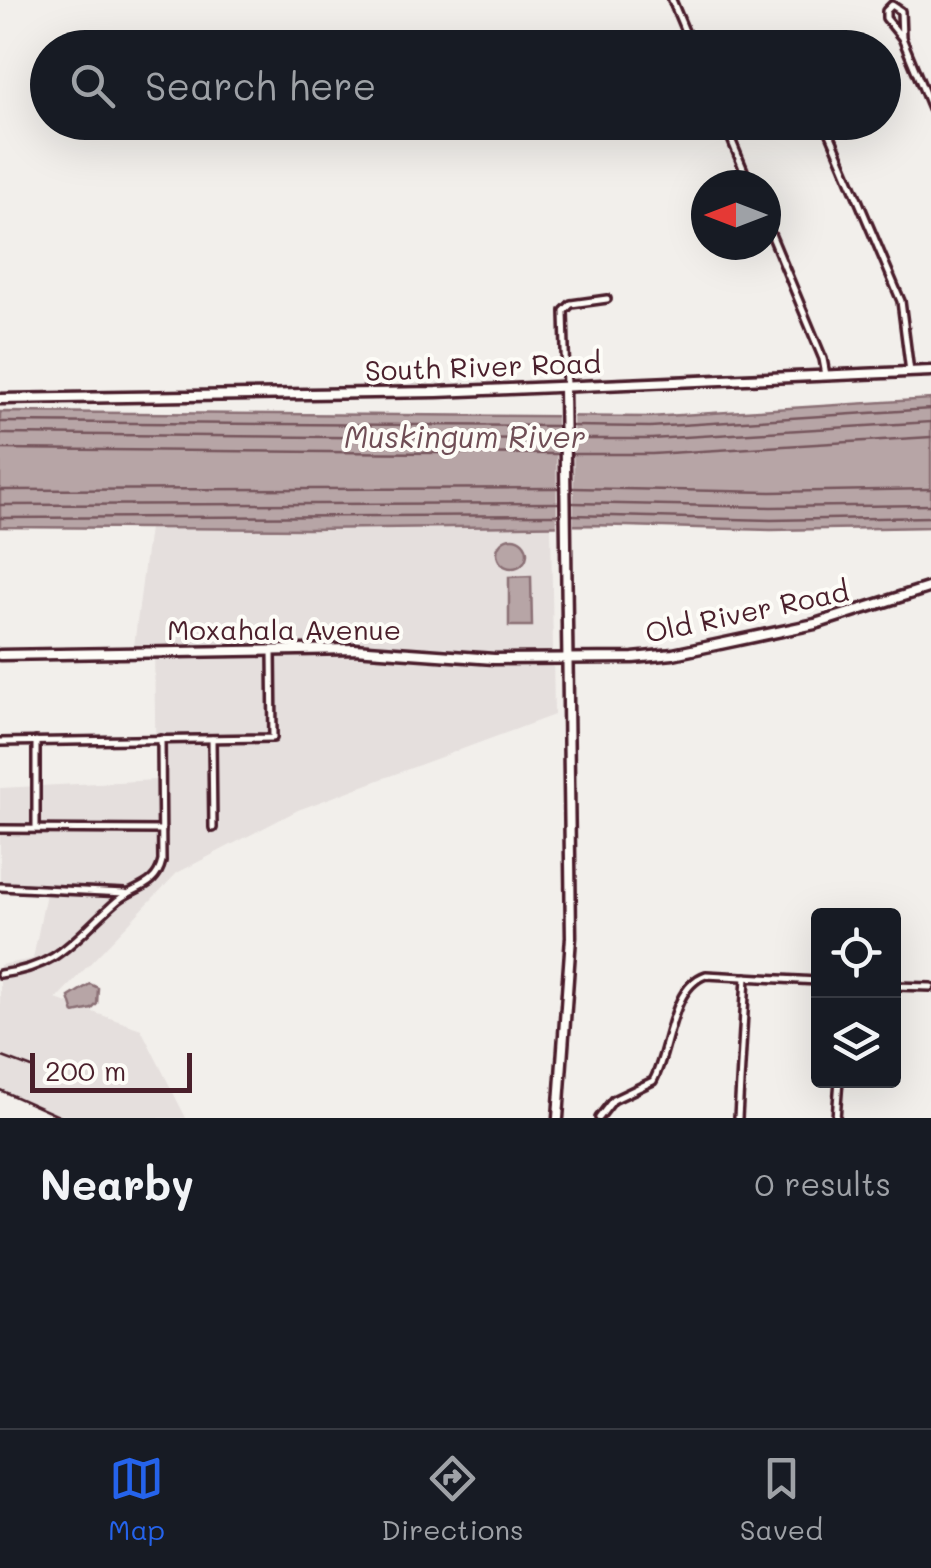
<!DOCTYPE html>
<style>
body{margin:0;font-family:Mali,sans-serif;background:#242831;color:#f1f3f6}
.controls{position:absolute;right:30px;bottom:30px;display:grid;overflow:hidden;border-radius:10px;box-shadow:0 10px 40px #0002}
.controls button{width:90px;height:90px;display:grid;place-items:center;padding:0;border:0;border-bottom:2px solid #363941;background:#171b24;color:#f1f3f6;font:50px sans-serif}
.compass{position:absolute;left:691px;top:170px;width:90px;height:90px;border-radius:50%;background:#171b24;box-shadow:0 10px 40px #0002;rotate:270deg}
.scale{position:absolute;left:30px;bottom:25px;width:162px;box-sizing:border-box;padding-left:10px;border:5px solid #4a1f2b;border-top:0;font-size:28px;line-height:35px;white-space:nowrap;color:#4a1f2b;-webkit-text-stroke:8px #fdfcf7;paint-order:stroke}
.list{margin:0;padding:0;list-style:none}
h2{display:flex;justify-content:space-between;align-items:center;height:130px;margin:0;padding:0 40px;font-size:42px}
h2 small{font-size:32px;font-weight:400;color:#9ea1a6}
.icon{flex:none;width:55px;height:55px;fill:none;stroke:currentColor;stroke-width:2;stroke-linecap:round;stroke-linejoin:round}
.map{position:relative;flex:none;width:931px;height:1118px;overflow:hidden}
.search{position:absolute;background:#171b24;box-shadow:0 10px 40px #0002;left:30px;right:30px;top:30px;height:110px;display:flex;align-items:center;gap:25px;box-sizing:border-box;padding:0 35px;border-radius:55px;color:#9ea1a6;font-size:38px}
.sheet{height:310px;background:#171b24}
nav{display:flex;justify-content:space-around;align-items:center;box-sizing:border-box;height:140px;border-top:2px solid #363941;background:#171b24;font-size:28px;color:#9ea1a6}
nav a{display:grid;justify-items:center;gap:5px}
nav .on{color:#2563eb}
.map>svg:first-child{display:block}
.built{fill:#e5dfdd}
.water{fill:#b7a5a6;stroke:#8b6f75;stroke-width:2.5}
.pier{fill:#f2efeb}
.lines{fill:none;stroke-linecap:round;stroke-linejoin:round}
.shore{stroke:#76555c;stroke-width:2.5}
.street-casing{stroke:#4a1f2b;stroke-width:12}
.secondary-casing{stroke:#4a1f2b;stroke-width:15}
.primary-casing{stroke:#4a1f2b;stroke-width:15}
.street{stroke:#fdfcf7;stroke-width:5}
.secondary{stroke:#fdfcf7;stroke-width:8}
.primary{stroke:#fdfcf7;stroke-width:8}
.rail{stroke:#4a1f2b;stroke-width:2.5}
.labels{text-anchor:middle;stroke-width:8;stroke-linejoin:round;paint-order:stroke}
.street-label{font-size:28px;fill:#4a1f2b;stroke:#fdfcf7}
.water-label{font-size:30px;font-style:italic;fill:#704e56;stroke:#fdfcf7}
</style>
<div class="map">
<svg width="931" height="1118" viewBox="0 0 931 1118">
<rect width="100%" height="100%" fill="#f2efeb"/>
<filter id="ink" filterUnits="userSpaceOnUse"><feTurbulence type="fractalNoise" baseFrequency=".01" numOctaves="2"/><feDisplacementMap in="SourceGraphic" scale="20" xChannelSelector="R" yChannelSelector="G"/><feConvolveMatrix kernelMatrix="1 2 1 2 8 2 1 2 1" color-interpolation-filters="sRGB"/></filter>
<g filter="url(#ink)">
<polygon class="built" points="551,525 554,715 298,810 177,873 56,999 141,1029 186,1118 61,1118 0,1090 0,965 33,959 47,888 0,885 0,788 156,780 154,649 134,646 149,528"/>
<g class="water">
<polygon points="931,399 931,527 771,530 590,525 308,529 0,527 0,412 650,417"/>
<circle cx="512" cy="553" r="15"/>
<polygon points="531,576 532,626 509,626 509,577"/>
<polygon points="90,984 98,988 97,1004 92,1009 74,1013 69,997"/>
</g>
<polygon class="pier" points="556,411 573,411 574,530 557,530"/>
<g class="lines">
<g class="shore">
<polyline points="0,422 558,426"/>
<polyline points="571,426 650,427 931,409"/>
<polyline points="0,434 558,439"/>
<polyline points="571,439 651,439 931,422"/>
<polyline points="0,449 559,454"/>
<polyline points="571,454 652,454 931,437"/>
<polyline points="572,488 771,492 931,489"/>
<polyline points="0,490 559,488"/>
<polyline points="572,503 771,507 931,505"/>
<polyline points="0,505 559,503"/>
<polyline points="572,515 771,520 931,517"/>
<polyline points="0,518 559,515"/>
</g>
<g class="street-casing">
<g id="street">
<polyline points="672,0 692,48"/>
<polyline points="902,38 901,11 892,5 886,11 886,18 902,38 931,108"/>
<polyline points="765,48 786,48"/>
<polyline points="724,122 750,185"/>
<polyline points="825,122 901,301 910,372"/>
<polyline points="766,222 823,359 826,375"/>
<polyline points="566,387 564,311 571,304 607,299"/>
<polyline points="212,739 213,828"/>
<polyline points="0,742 273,738 272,651"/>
<polyline points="36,828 36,741"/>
<polyline points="0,829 162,830"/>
<polyline points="0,887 125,893"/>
<path d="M 0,974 C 61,967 75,937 117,901 C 135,886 156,888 162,861 L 161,739"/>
<polyline points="894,986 931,987"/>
<path d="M 599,1118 L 613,1100 L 653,1081 C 670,1051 670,987 706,975 L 818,981"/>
<polyline points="738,1118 746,977"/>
<polyline points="836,1118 839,1080"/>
</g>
</g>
<g class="secondary-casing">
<g id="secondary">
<polyline points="0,655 354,649 494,659 633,658 673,654 815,624 931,587"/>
<polyline points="558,1118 571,937 564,387"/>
</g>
</g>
<g class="primary-casing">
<polyline id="primary" points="0,399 437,392 931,371"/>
</g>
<use href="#street" class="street"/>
<use href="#secondary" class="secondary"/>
<use href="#primary" class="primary"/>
<g class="rail">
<polyline points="0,1056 32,1068"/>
<polyline points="0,1090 63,1118"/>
</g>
</g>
</g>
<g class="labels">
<g class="street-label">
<text transform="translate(483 367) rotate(-2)" y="10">South River Road</text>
<text transform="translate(747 612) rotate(-12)" y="10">Old River Road</text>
<text x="284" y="640">Moxahala Avenue</text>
</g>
<g class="water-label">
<text x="465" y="448">Muskingum River</text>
</g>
</g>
</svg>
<div class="controls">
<button><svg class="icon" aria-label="locate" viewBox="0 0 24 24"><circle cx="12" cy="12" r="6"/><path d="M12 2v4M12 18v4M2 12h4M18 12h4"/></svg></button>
<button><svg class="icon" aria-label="layers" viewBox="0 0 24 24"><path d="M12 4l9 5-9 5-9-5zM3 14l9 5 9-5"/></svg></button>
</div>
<svg class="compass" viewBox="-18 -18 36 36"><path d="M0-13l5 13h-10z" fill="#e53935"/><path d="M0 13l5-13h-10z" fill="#9ea1a6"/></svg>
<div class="scale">200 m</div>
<div class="search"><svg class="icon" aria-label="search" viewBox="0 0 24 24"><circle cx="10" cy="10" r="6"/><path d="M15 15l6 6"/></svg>Search here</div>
</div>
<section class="sheet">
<h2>Nearby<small>0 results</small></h2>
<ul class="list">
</ul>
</section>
<nav>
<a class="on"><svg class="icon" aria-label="map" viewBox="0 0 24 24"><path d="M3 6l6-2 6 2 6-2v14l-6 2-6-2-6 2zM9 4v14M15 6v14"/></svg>Map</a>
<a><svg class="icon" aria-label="directions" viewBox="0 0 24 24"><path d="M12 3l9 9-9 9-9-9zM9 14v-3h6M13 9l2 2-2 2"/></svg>Directions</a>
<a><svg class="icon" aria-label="saved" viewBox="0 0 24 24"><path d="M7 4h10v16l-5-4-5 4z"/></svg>Saved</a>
</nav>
